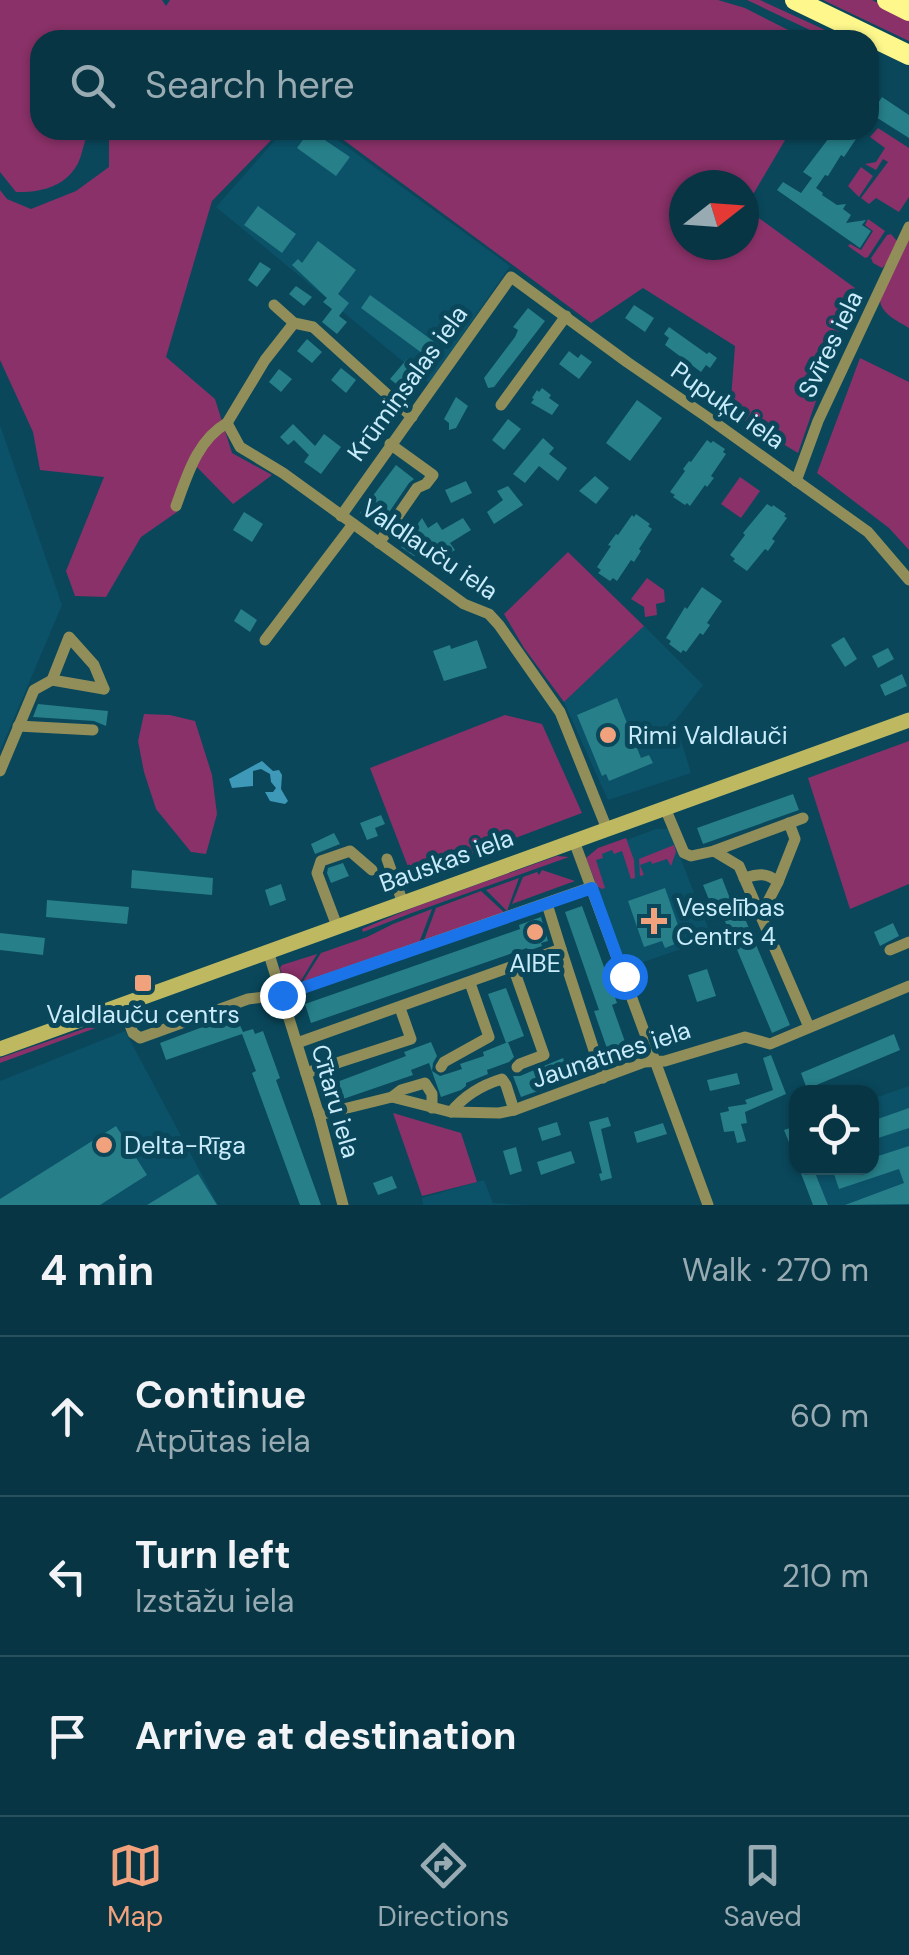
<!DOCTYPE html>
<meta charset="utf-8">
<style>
body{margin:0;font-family:"DM Sans",sans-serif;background:#16404f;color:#f1f3f6}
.controls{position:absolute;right:30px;bottom:30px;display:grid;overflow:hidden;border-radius:20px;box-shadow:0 2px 8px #0004}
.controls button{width:90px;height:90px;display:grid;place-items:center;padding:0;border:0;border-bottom:2px solid #29505d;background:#083544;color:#f1f3f6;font:50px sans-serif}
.compass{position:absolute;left:669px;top:170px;width:90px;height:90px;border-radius:50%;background:#083544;box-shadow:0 2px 8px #0004;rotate:73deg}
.stop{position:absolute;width:30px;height:30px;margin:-22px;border:8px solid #1a73e8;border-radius:50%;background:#fff}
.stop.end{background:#1a73e8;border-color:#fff;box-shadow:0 2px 10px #0008}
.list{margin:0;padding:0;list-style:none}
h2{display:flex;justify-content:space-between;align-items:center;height:130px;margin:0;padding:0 40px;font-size:42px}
h2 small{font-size:32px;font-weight:400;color:#98abb2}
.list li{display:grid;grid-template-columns:65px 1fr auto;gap:30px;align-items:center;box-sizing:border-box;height:160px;padding:0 40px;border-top:2px solid #29505d}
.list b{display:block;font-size:38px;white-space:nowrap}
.list p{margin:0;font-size:32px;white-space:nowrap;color:#98abb2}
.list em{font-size:32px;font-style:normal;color:#98abb2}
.icon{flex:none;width:55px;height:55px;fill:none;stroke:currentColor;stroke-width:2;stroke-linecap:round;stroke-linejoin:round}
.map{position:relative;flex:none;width:909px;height:1205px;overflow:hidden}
.search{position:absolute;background:#083544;box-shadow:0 2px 8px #0004;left:30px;right:30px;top:30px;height:110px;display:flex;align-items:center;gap:25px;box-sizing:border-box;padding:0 35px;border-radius:30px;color:#98abb2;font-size:38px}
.sheet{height:610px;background:#083544}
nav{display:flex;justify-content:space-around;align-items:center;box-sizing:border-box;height:140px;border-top:2px solid #29505d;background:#083544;font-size:28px;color:#98abb2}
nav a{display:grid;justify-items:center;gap:5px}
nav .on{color:#f1a17c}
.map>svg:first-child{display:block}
.built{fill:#0b5269}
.green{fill:#893168;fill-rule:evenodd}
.water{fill:#3e98b8}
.building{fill:#267f89}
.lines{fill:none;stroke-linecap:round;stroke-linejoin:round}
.street{stroke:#918e59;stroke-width:11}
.secondary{stroke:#beb961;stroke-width:15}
.highway{stroke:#fdf78c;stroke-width:20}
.route{stroke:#1a73e8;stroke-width:12}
.poi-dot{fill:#f1a17c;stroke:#0a475b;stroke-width:4}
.labels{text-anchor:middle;stroke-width:10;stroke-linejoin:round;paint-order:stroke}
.street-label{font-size:25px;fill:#c9ecfb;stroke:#0a475b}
.poi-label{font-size:25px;fill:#c9ecfb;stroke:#0a475b;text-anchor:start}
</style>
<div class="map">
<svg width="909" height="1205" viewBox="0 0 909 1205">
<rect width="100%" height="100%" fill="#0a475b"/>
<g class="built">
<polygon points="284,130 324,130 510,266 429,383 216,207"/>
<polygon points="0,425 62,605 0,751"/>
<polygon points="644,626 703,685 675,721 691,773 608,800 564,702"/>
<polygon points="656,829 669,829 712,938 618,971 578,862 600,850"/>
<polygon points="125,1031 218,1205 0,1205 0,1081"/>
<polygon points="909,1086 909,1205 813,1205 799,1168 872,1168 872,1099"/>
<polygon points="484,1180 493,1203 524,1205 423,1205 422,1198"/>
</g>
<g class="green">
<path d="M 0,0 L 162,0 L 166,6 L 170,0 L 718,0 L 745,8 L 808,40 L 40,40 L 40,130 L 90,130 C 84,140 83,151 79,161 C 68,186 41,193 16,192 L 0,172 Z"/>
<polygon points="747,0 760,0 847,40 831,40"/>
<polygon points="823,0 872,0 909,19 909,41"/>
<polygon points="878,128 909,148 909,197 899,212 876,198 869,204 861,198 888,162 883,159 876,170 865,164 876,162 885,148 870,137"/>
<polygon points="113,130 281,130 212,201 166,357 215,399 232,453 272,475 233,504 189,459 177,512 141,537 106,597 75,596 66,571 104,477 40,470 33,432 0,360 0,190 7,199 31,209 76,191 109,167 109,139"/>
<path d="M 330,130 L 791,130 L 745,208 L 855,288 L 798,453 L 730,412 L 735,346 L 643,288 L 591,323 ZM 684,185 L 744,185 L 744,245 L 684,245 Z"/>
<polygon points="861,167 873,176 859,197 848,186"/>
<polygon points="868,219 885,231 868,257 865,258 848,246 850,244 861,250 873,231 865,225"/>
<polygon points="891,234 897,241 887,263 882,268 873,263 871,258 887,235"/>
<path d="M 909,236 L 909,328 C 898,321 881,314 880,300 Z"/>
<polygon points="860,358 909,382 909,550 889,528 817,473"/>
<polygon points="740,477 760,491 741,518 721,504"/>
<polygon points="568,552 644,626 564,702 524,648 504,614"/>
<polygon points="647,578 664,590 665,602 656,604 657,615 645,617 644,607 631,599"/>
<polygon points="144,714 170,715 195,721 212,775 217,814 206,854 191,852 156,809 144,772 138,741"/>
<polygon points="505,715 542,724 582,813 412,877 370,768"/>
<polygon points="909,741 909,884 850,909 808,778"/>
<polygon points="626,838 634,860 635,878 631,879 622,851 614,854 612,850 602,854 603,858 596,860 605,888 602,889 597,886 586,858 598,848"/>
<polygon points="674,845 676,852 671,866 667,859 652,864 651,861 640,865 644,875 640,876 639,859"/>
<polygon points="557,856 569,857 409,914 363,932 362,929 412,908"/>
<polygon points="542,870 575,881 512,904 523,877 537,872 539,875"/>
<polygon points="519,878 507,911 486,890"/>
<polygon points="481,891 506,914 423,943 436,908"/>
<polygon points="432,909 419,943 302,983 321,953 367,937 393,924"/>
<polygon points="317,954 299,984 290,984 283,979 280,968 282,965"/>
<polygon points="109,1020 112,1022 0,1063 0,1058"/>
<polygon points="393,1113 461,1133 477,1182 422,1196"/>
</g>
<polygon class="water" points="262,761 273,771 279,770 282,775 281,789 288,801 285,804 270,801 265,792 273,792 276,788 271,782 270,774 261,769 253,771 253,786 232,788 229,779"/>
<g class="building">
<polygon points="882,97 909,115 909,138 871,114"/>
<polygon points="310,130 350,157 336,176 297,148"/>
<polygon points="835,130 862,130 844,157 841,155 828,176 825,175 816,188 823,193 822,195 837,205 846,204 843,209 851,215 846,223 866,220 862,225 871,231 860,248 777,190 783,182 801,193 812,178 803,172"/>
<polygon points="258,206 296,234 282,253 244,225"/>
<polygon points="318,241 356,270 338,294 349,303 339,316 347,322 337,334 322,322 332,309 323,302 327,298 292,265 298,259 302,263"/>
<polygon points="260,262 271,269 257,287 248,280"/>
<polygon points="296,286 312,297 304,306 289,294"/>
<polygon points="370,295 440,346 430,359 361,308"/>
<polygon points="634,305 654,318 645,332 625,318"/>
<polygon points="528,308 545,321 494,387 488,388 484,378 515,337 518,330 513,327"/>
<polygon points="669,327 707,354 709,352 717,358 710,368 706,365 701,372 665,345 669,338 664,334"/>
<polygon points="307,339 322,352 312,363 297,351"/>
<polygon points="569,351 578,358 581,354 592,362 579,379 559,364"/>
<polygon points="407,359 422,372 405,391 390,379"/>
<polygon points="341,368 356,380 346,393 331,380"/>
<polygon points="279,369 292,379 281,392 269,382"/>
<polygon points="542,388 551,395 549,398 559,405 552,415 531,403 534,399 532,398 537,390 539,392"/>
<polygon points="456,397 468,406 456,428 449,430 449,423 444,419"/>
<polygon points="637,400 662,418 630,461 606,443"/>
<polygon points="508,419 521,429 504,450 492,440"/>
<polygon points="293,424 315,446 324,434 341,447 321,474 304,462 309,455 294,440 288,445 280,437"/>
<polygon points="543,438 554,448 549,454 567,468 558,481 539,466 525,483 513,474"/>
<polygon points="707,440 711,443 713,441 725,449 723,452 726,454 711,476 714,478 707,487 705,485 690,506 687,503 685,505 673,497 675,495 670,492 685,471 683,469 689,461 691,462"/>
<polygon points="396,465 414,479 409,483 379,527 360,513"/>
<polygon points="595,476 609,488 596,504 579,491"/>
<polygon points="466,481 472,493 451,503 445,490"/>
<polygon points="508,486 523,505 494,524 487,512 503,500 497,491"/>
<polygon points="767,504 772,507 773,505 786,514 784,516 787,518 772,539 775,541 768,551 765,549 747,571 733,561 735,559 730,555 745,535 743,533"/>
<polygon points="244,512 263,524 252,542 233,530"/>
<polygon points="636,514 650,524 648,526 652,529 639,549 641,551 634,562 631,560 617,581 613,578 610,581 598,573 601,570 597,567 611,546 608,545 616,534 618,535 632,515 634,517"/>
<polygon points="422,518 428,528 437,522 442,530 463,518 471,530 450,543 455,550 440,559 430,541 414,556 401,547"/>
<polygon points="702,587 722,601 707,623 710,625 703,635 700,633 686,652 683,650 681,653 669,644 671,641 666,638 685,607 687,609"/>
<polygon points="241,609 257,620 250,632 234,621"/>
<polygon points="844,637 857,659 845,667 831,645"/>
<polygon points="477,640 487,668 444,681 433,651 450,645 451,649"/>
<polygon points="888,648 894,659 878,668 872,656"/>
<polygon points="902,674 907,686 885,696 880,685"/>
<polygon points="617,698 641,758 649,755 653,763 609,781 606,774 602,776 577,715"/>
<polygon points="38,704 108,711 106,726 94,721 33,717"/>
<polygon points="793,794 799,810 703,844 697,828"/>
<polygon points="381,815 385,824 375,828 378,836 367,840 360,823"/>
<polygon points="334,833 340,844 315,854 311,844"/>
<polygon points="343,863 349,876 331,883 327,873 328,868"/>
<polygon points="132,870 213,878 212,895 131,888"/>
<polygon points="722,878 734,909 740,907 790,1025 772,1033 722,914 716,917 703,885"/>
<polygon points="281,884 286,900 270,906 265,890"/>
<polygon points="665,888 681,934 672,937 675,944 665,948 662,941 644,947 628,901"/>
<polygon points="47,900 129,907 127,924 46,917"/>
<polygon points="582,906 617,1003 612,1005 629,1053 611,1060 594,1011 599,1010 565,912"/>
<polygon points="541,917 548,941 541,943 542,946 528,951 527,948 311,1023 305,1004 520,929 519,925"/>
<polygon points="893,923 899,936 880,946 874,932"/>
<polygon points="0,933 45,938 43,955 0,950"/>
<polygon points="707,969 716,996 697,1002 688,975"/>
<polygon points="506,988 524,1036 506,1043 488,994"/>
<polygon points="232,1016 235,1024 239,1023 243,1032 253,1029 255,1034 263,1031 280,1078 276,1080 321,1205 300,1205 252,1073 256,1071 242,1034 166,1060 160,1043"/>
<polygon points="894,1034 900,1050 807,1089 801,1073"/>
<polygon points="431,1042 437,1056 433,1063 432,1071 440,1076 462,1069 460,1064 484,1056 483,1052 508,1042 514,1057 509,1062 487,1070 488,1074 466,1083 466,1086 461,1090 441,1097 429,1063 411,1070 413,1075 343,1099 337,1082 406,1056 404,1052"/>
<polygon points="771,1055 786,1094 745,1112 747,1123 741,1124 746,1141 737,1143 734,1131 724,1132 720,1113 729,1111 728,1107 747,1104 745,1100 773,1090 763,1058"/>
<polygon points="563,1058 571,1079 521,1097 513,1076 520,1076"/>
<polygon points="737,1073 740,1084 710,1091 707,1080"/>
<polygon points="909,1108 909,1128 872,1140 872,1121"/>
<polygon points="608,1117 611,1126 601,1129 612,1178 601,1181 599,1174 602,1173 589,1122"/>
<polygon points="557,1122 561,1135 542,1141 538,1128"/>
<polygon points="663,1123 667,1134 637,1143 634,1132"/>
<polygon points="116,1126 147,1175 100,1205 0,1205 0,1199"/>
<polygon points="796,1126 796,1160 784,1130"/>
<polygon points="909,1146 909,1204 845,1205 904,1183 899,1169 839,1189 833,1171 844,1168 872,1168 872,1158"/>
<polygon points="516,1147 522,1171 510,1175 503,1151"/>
<polygon points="571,1151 575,1163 541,1175 537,1162"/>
<polygon points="799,1168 813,1168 828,1205 813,1205"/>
<polygon points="198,1174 217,1205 147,1205"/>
<polygon points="392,1176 397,1188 378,1195 373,1183"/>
</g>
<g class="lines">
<g class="street">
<polyline points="274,305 294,323 313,327 412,417"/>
<polyline points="501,405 566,316"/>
<polyline points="227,423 240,447 283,473 464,604 489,614 499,625 560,712 607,829"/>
<polyline points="796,481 818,421 909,227"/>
<path d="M 176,506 C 187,476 197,440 227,423 L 265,360 L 294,323"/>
<polyline points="341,516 511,277 627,362 707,417 868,532 909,580"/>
<polyline points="379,543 417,488 426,484 433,475 390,444"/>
<polyline points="265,640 353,524"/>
<polyline points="52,680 104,689"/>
<polyline points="18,726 93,730"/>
<polyline points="0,771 34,690 52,680 69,637 94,665 104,689"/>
<polyline points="665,808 684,853 691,856 714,851 739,866 809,1027"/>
<polyline points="574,841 708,1205"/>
<polyline points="714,851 803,818"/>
<polyline points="387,859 403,903"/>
<path d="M 744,878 C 758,874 766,872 778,882"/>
<polyline points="761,915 778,882 795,839 789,823"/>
<polyline points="337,926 317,873 321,861 350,851 372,870"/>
<polyline points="561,949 603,1078"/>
<polyline points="890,950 909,942"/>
<polyline points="268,951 319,1115 343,1205"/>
<polyline points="513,967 544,1055 520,1064 517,1067"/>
<polyline points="122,1004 133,1033 140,1038 248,999 282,995 592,887"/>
<polyline points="297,1043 561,949 547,904"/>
<polyline points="441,1067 444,1062 489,1037 470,983"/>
<polyline points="306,1073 411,1039 400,1008"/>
<polyline points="392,1097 401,1090 425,1083 432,1094 432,1108"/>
<path d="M 451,1112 C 464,1096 482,1085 502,1079 L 506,1085 L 514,1110"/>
<polyline points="319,1115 392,1097 451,1112 499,1113 514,1110 644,1062 665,1061 745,1037 770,1044 909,986"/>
</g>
<polyline class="secondary" points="0,1049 909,720"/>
<g class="highway">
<polyline points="795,0 909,55"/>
<polyline points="887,0 909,11"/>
</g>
</g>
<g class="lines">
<polyline class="route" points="282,995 592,888 624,976"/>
</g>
<g class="poi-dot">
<circle cx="608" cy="735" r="10"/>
<path d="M649 906h10v10h10v10h-10v10h-10v-10h-10v-10h10z"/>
<circle cx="535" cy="932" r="10"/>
<rect x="133" y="973" width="20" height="20" rx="5"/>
<circle cx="104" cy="1145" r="10"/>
</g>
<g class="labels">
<g class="street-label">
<text transform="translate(830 344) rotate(-64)" y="9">Svīres iela</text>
<text transform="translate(407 383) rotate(-54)" y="9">Krūmiņsalas iela</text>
<text transform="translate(728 405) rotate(35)" y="9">Pupuķu iela</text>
<text transform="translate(430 549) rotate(34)" y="9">Valdlauču iela</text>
<text transform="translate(446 860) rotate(-20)" y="9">Bauskas iela</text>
<text transform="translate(611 1054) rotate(-18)" y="9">Jaunatnes iela</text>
<text transform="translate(336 1101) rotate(74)" y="9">Cītaru iela</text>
</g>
<g class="poi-label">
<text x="628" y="744">Rimi Valdlauči</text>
<text x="676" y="916">Veselības<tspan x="676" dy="29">Centrs 4</tspan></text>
<text x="535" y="972" text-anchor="middle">AIBE</text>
<text x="143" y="1023" text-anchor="middle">Valdlauču centrs</text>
<text x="124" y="1154">Delta-Rīga</text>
</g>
</g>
</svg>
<div class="controls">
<button><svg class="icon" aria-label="locate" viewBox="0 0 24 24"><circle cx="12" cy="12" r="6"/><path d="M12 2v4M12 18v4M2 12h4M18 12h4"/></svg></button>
</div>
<svg class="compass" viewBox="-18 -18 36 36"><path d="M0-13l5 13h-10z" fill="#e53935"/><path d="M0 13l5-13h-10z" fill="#98abb2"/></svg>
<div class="stop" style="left:624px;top:976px"></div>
<div class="stop end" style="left:282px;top:995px"></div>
<div class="search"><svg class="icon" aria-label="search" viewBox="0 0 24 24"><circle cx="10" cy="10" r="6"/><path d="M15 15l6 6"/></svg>Search here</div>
</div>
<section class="sheet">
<h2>4 min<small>Walk · 270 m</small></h2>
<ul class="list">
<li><svg class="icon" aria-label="ahead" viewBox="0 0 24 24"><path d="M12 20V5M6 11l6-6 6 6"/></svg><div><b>Continue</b><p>Atpūtas iela</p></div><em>60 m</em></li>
<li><svg class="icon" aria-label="left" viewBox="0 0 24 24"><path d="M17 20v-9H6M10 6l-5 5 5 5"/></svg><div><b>Turn left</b><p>Izstāžu iela</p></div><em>210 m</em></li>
<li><svg class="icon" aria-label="arrive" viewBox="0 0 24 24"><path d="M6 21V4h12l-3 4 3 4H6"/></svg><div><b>Arrive at destination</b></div></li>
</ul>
</section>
<nav>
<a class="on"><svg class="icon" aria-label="map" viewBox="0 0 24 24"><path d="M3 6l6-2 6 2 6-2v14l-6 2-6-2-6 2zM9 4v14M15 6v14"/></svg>Map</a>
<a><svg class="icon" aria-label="directions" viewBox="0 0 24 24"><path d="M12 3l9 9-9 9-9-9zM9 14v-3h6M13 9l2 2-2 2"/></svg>Directions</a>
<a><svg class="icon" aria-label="saved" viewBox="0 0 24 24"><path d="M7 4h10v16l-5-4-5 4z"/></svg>Saved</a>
</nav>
